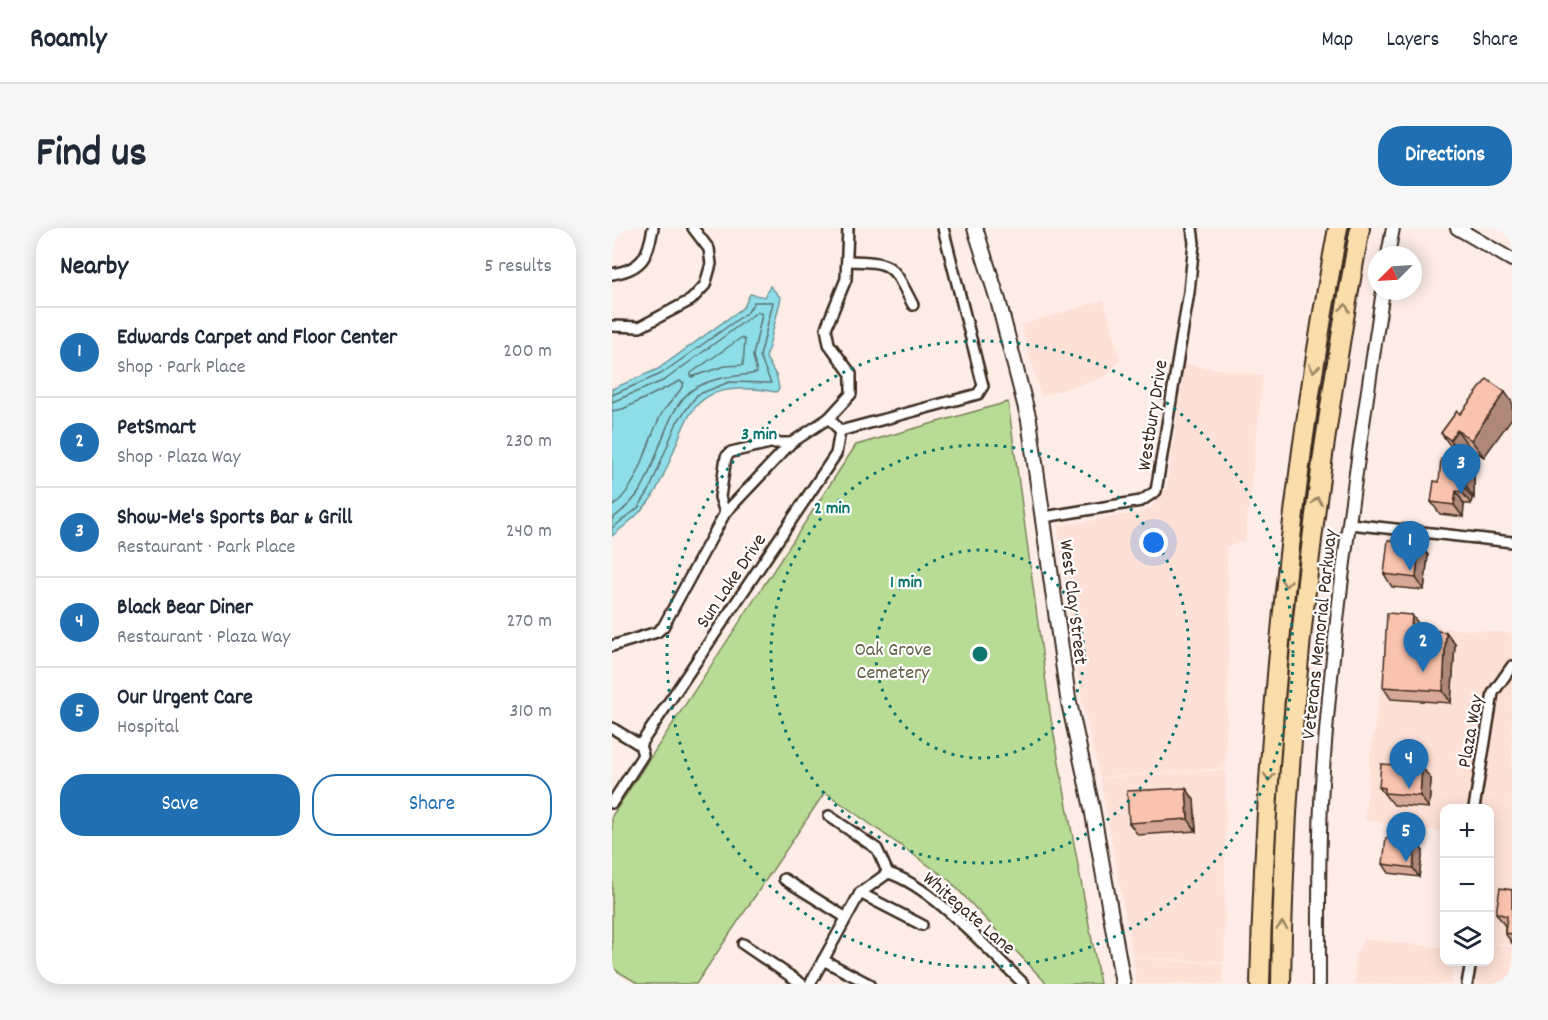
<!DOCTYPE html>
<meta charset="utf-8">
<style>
body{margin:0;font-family:Dekko,sans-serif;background:#f6f6f7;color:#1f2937}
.controls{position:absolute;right:18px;bottom:18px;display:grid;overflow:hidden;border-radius:12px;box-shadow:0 3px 15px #0003}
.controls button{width:54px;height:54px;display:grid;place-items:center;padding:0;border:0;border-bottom:2px solid #e0e1e3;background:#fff;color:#1f2937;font:30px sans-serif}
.compass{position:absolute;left:756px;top:18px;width:54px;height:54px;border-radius:50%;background:#fff;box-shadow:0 3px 15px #0003;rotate:246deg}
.you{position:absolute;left:542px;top:315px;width:21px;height:21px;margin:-15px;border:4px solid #fff;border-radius:50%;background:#1a73e8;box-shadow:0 0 0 9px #1a73e833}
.badge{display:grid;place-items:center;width:39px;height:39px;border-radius:50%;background:#1f6fb2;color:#fff;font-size:20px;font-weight:700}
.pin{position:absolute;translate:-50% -50px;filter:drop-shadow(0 2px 3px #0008)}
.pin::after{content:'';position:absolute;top:32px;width:21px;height:18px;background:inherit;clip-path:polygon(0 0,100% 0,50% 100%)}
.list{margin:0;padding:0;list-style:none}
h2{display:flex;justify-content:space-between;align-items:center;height:78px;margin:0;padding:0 24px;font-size:26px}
h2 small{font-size:20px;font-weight:400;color:#747a83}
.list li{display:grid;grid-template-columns:39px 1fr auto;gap:18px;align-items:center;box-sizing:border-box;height:90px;padding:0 24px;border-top:2px solid #e0e1e3}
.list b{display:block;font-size:22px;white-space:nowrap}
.list p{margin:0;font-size:20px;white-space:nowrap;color:#747a83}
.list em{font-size:20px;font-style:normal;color:#747a83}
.actions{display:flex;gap:12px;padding:18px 24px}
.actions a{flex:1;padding:14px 0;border:2px solid #1f6fb2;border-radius:24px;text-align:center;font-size:21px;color:#1f6fb2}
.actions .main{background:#1f6fb2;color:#fff}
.icon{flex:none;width:33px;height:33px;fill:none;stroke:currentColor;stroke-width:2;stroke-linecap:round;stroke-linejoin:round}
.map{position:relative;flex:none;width:900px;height:756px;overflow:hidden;border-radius:24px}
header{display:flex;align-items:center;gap:36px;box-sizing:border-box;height:84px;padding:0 30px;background:#fff;border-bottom:2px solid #e0e1e3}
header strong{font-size:28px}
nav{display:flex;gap:33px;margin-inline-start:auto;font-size:21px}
.intro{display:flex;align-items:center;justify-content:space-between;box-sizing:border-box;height:144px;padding:0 36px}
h1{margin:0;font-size:42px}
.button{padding:15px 27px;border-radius:24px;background:#1f6fb2;color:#fff;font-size:21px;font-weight:700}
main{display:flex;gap:36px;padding:0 36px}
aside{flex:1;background:#fff;border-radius:24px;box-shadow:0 3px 15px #0003}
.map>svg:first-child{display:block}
.built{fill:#fde0d6}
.green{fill:#b8dc96;stroke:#7a835a;stroke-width:1.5}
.water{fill:#8edeea;stroke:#6d9698;stroke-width:1.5}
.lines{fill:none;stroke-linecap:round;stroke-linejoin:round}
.shore{stroke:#5c7270;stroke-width:1.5}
.minor-casing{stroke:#3b2a1e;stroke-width:14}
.tertiary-casing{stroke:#3b2a1e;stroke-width:16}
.secondary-casing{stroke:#3b2a1e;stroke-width:18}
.motorway-casing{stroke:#3b2a1e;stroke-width:22}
.minor{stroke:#fff;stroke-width:9}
.tertiary{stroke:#fff;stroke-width:12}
.secondary{stroke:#fff;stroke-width:14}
.motorway{stroke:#fbddab;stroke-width:18}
.wall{fill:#d7a896;stroke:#3b2a1e;stroke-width:1.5}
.shaded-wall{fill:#af887a;stroke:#3b2a1e;stroke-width:1.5}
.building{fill:#fac3ae;stroke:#3b2a1e;stroke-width:1.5}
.oneway{stroke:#9b8464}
.ring{fill:none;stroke:#0f766e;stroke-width:3;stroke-dasharray:3 6}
.labels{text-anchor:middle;stroke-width:4.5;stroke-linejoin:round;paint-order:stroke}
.street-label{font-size:20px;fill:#3b2a1e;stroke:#fff}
.park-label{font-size:20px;fill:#605f42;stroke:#fff}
.centre{fill:#0f766e;stroke:#fff;stroke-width:3}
.ring-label{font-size:18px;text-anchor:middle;font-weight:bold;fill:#0f766e;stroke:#fff;stroke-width:4.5;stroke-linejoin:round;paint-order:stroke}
</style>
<header>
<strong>Roamly</strong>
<nav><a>Map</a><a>Layers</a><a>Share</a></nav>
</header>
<div class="intro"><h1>Find us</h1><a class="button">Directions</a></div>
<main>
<aside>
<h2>Nearby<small>5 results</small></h2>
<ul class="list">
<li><span class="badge">1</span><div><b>Edwards Carpet and Floor Center</b><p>Shop · Park Place</p></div><em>200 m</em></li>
<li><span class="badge">2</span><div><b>PetSmart</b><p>Shop · Plaza Way</p></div><em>230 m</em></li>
<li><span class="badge">3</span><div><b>Show-Me's Sports Bar &amp; Grill</b><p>Restaurant · Park Place</p></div><em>240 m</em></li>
<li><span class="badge">4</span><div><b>Black Bear Diner</b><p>Restaurant · Plaza Way</p></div><em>270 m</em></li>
<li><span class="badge">5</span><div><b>Our Urgent Care</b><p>Hospital</p></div><em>310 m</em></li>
</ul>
<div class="actions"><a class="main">Save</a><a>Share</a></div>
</aside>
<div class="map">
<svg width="900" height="756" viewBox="0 0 900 756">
<rect width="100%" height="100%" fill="#feede7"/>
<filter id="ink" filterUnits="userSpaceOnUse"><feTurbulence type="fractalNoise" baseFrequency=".0167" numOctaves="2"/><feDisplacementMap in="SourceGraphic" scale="12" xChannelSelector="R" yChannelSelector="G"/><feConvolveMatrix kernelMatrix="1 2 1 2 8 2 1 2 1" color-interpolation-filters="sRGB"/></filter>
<g filter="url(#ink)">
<g class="built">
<polygon points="492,72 508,131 493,149 429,168 409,97"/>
<polygon points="573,136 651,148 633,313 614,319 618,389 613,540 488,549 470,473 446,298 532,284 542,277 555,258"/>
<polygon points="778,396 900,405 900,717 878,714 881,664 878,663 878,580 832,580 832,604 753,592 758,530"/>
<polygon points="614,542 612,734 521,729 488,550"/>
<polygon points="752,711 832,720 832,734 842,734 839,756 743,756 743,728"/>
<polygon points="878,715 900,719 900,756 862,756 866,734 878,734"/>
<polygon points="521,730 611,736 611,756 524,756"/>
</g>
<polygon class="green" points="396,174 439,491 488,756 435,756 337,652 213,564 84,756 27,756 0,740 0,588 244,217"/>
<path class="water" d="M 158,58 L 169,70 L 154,130 L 165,149 L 167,161 L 164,164 C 64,146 79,202 42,266 C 31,284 16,295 0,308 L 0,161 L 46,141 L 132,79 L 138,66 L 153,69 Z"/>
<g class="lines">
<g class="shore">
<polygon points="129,110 133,112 131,137 113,138 79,149 79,145"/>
<polyline points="0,167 49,146 136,84 142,74 161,74 148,129 159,155 117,154 85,167 65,194 37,263 26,280 0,300"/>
<path d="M 0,174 L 53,152 L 145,84 L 150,86 L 141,128 L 145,145 C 124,149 103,148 83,160 C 55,176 46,234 29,261 C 21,274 12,282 0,291"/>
<path d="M 0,183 L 11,181 L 68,153 L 72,155 C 68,166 56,175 50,185 C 32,218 31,254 0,279"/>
</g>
<g class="minor-casing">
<g id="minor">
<path d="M 236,33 C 283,34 280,37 301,77"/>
<path d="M 0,46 C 31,41 36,28 41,0"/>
<polyline points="0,98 28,99 79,72 93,57 99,36 97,21 81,0"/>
<polyline points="228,203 366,166 371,158 331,0"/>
<polyline points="113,285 108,269 114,229 119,224 158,215 179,215"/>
<polyline points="432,289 529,273 544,263 577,64 582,15 580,0"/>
<polyline points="738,296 900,314"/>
<polyline points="0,418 45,404 51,399 113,285 179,215 217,190 239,166 239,146 217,116 214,100 234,51 236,0"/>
<polyline points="0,500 28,517 31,527 0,575"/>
<polyline points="28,517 224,226 228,203 217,190"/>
<polyline points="862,580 881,465 900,438"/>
<polyline points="217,588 265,621 276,645"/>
<polyline points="172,651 233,689"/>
<polyline points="248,665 310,697"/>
<polyline points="131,716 190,756"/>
<polyline points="211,732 257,756"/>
<path d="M 198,756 L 248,665 L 276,645 C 319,657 378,724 412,756"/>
<polyline points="855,756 859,734"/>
</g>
</g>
<g class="tertiary-casing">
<g id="tertiary">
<polyline points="845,0 900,32"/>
<polyline points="776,27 781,0"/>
<path d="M 707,756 C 707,689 706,622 710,556 C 721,391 746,226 771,63"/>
</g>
</g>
<g class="secondary-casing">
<polyline id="secondary" points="363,0 386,72 417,192 456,470 480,580 511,756"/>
</g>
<g class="motorway-casing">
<g id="motorway">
<path d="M 648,756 C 654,502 679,250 726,0"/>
<path d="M 669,756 C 672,503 702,249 748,0"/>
</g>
</g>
<use href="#minor" class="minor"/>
<use href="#tertiary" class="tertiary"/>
<use href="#secondary" class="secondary"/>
<use href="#motorway" class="motorway"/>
</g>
<g class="wall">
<polygon points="845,183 872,229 858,220 851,230 842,223 829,205"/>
<polygon points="853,234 862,246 862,270 860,270 859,276 852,276 851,289 828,286 819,274 827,254"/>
<polygon points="807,315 816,327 812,362 780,359 772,346"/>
<polygon points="809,399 809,402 834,404 843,416 839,475 779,471 771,459"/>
<polygon points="819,551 817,580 782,577 778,572 776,571 767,559"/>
<polygon points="574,560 582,572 584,603 526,607 517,595"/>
<polygon points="804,614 811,623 807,649 777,645 771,636"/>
<polygon points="900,662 900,715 893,705 893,698 884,685"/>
</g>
<g class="shaded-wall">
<polygon points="893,164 900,174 900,190 872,229 859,212"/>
<polygon points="845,202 858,220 851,230 838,212"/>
<polygon points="853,234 862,246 862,270 854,258"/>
<polygon points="851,258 860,270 859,276 850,264"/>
<polygon points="844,263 852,276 851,289 842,277"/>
<polygon points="807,315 816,327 812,362 804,350"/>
<polygon points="800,387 809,399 808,414 799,401"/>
<polygon points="834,404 843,416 839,475 831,463"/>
<polygon points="810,539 819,551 817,580 808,568"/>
<polygon points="574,560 582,572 584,603 576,591"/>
<polygon points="804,614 811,623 807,649 801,640"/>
</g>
<g class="building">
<polygon points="875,151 893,164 859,212 845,202 838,212 829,205 845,183 848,186"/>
<polygon points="829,231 853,234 854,258 851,258 850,264 844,263 842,277 819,274 822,253 827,254"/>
<polygon points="776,312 807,315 804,350 772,346"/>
<polygon points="775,385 800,387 799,401 834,404 831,463 771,459"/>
<polygon points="769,536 810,539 808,568 773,565 773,560 767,559"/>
<polygon points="574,560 576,591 517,595 515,563"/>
<polygon points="774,610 804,614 801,640 771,636"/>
<polygon points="888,660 900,662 900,706 893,705 895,688 884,685"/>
</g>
<defs><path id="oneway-chevron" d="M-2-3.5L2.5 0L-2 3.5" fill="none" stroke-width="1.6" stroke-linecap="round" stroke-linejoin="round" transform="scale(1.5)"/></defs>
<g class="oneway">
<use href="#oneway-chevron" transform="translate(733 80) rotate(-80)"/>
<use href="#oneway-chevron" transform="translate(702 140) rotate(99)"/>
<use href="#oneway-chevron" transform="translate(705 273) rotate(-82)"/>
<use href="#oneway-chevron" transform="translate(674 355) rotate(96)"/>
<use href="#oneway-chevron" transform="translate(657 549) rotate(94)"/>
<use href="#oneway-chevron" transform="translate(670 698) rotate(-89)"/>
</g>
</g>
<g class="ring">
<circle cx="368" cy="426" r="104"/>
<circle cx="368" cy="426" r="209"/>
<circle cx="368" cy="426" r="313"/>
</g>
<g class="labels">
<g class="street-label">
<text transform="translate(539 187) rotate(-81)" y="7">Westbury Drive</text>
<text transform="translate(118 352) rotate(-56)" y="7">Sun Lake Drive</text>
<text transform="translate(463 374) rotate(83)" y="7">West Clay Street</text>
<text transform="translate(706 406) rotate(-84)" y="7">Veterans Memorial Parkway</text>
<text transform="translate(857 503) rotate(-80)" y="7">Plaza Way</text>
<text transform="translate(358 684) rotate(41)" y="7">Whitegate Lane</text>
</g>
<g class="park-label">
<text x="281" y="427">Oak Grove<tspan x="281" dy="23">Cemetery</tspan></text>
</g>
</g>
<circle cx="368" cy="426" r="9" class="centre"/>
<g class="ring-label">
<text x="147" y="211">3 min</text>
<text x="220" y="285">2 min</text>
<text x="294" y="359">1 min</text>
</g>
</svg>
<div class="controls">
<button>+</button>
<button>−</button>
<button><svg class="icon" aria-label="layers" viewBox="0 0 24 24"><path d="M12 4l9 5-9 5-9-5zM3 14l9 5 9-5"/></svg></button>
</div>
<svg class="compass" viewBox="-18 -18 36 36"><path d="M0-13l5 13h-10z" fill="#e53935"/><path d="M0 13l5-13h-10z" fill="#747a83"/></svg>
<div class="you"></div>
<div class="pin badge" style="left:798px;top:343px">1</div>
<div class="pin badge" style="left:811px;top:444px">2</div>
<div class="pin badge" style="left:849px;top:266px">3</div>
<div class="pin badge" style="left:797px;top:561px">4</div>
<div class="pin badge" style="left:794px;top:634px">5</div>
</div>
</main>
